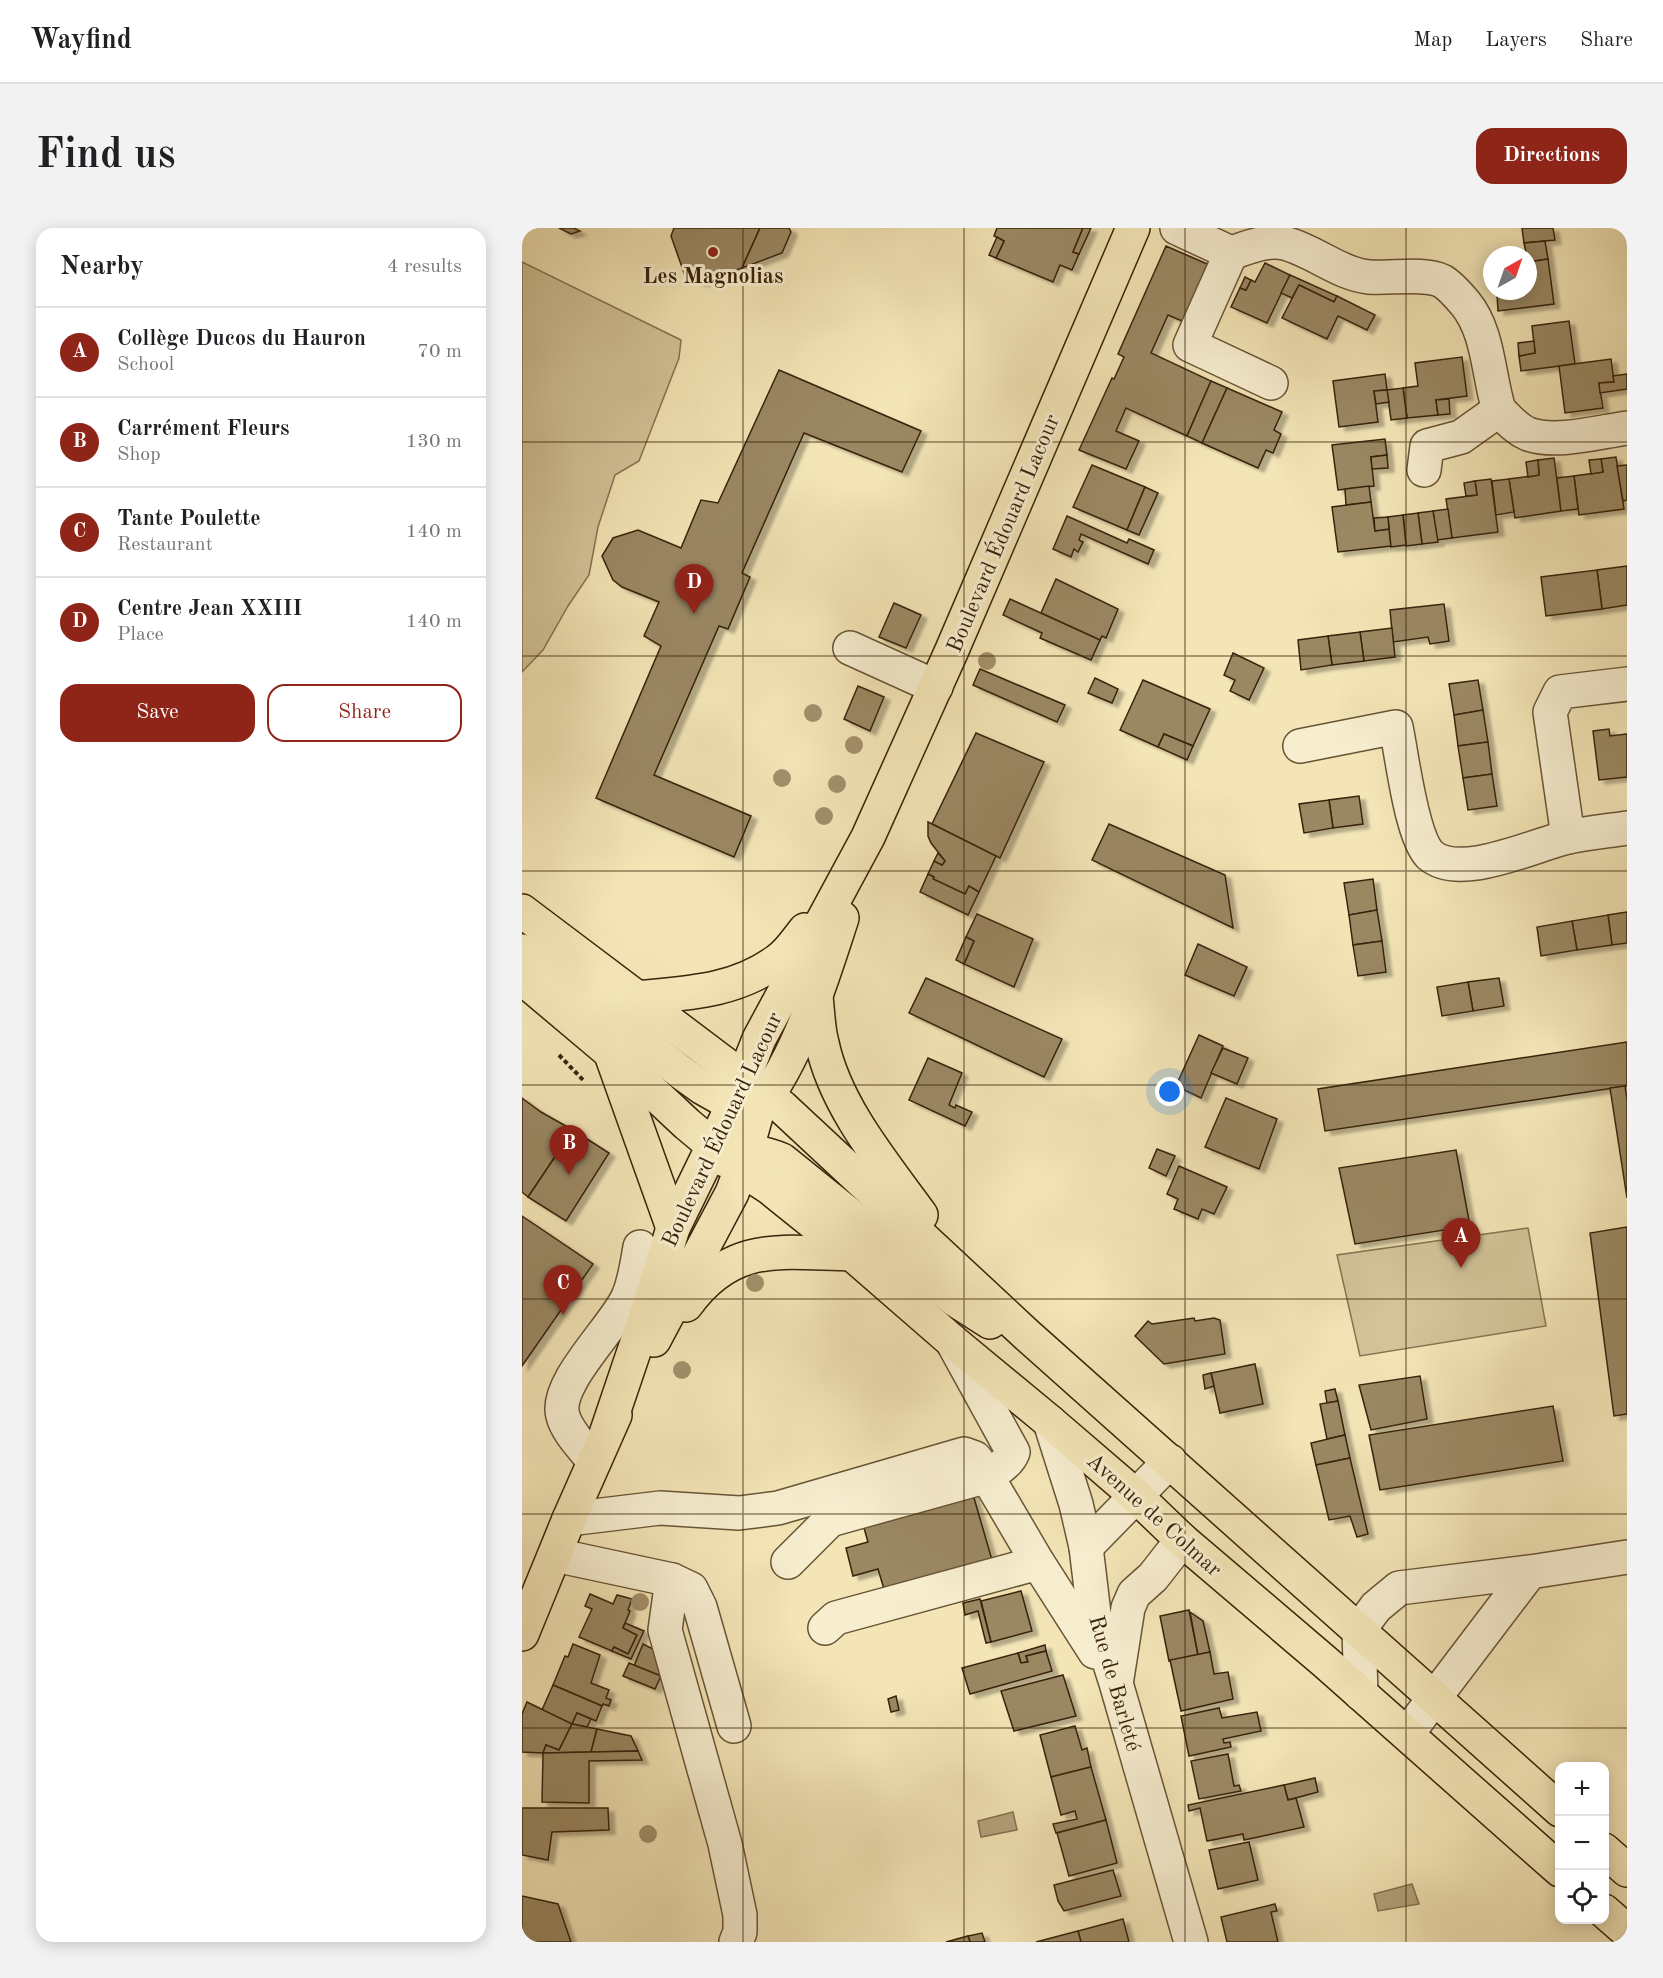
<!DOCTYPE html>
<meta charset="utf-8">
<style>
body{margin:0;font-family:"Old Standard TT",serif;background:#f2f2f2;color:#202124}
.controls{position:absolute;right:18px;bottom:18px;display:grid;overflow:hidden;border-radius:12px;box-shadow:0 3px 15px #0003}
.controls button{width:54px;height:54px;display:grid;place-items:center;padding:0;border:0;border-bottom:2px solid #e0e0e0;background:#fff;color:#202124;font:30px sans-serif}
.compass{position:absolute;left:961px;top:18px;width:54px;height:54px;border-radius:50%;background:#fff;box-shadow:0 3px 15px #0003;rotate:40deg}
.you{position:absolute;left:648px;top:864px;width:21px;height:21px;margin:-15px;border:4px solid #fff;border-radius:50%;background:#1a73e8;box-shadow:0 0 0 9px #1a73e833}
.badge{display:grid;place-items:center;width:39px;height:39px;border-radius:50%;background:#8f2418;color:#fff;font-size:20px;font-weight:700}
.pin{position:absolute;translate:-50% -50px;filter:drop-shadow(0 2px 3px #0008)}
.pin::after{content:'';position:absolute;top:32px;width:21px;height:18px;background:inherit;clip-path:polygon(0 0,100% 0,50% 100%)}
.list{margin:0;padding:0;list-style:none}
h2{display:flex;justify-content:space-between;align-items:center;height:78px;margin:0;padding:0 24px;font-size:26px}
h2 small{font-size:20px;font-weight:400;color:#757577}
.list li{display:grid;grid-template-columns:39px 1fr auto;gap:18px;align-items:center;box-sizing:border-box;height:90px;padding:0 24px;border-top:2px solid #e0e0e0}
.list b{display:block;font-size:22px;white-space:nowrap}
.list p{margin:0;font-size:20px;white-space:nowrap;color:#757577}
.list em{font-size:20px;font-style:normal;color:#757577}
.actions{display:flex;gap:12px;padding:18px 24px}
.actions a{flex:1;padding:14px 0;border:2px solid #8f2418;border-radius:18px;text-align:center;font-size:21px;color:#8f2418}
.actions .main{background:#8f2418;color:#fff}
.icon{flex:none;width:33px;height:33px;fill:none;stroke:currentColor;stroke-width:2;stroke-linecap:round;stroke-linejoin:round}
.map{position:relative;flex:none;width:1105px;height:1714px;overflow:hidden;border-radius:18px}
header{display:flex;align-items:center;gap:36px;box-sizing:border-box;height:84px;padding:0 30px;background:#fff;border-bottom:2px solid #e0e0e0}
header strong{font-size:28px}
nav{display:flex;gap:33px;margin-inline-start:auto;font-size:21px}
.intro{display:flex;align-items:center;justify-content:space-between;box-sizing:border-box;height:144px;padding:0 36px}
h1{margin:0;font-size:42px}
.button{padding:15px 27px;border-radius:18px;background:#8f2418;color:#fff;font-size:21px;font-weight:700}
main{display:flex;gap:36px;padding:0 36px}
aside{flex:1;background:#fff;border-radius:18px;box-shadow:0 3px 15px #0003}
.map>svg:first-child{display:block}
.green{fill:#d3c499;stroke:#867452;stroke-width:1.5}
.water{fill:#b4a37c;stroke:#83704e;stroke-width:1.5}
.building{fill:#9a8863;stroke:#39230a;stroke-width:1.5;filter:url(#shadow)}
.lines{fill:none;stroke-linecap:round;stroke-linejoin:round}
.minor-casing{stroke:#685435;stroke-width:36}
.major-casing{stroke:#39230a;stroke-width:36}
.path{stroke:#39230a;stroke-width:4;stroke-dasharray:4.5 3;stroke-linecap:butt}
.minor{stroke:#f7eed0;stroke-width:33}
.major{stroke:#f3e5b6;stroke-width:33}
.tree{fill:#a2906b}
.grid{fill:none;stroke:#39230a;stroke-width:1.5;stroke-opacity:0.55}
.poi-dot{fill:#8f2418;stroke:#f7eed0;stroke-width:2}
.labels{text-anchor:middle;stroke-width:6;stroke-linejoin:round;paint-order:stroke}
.poi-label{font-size:22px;font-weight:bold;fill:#39230a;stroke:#f7eed0}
.street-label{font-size:22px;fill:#39230a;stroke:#f7eed0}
</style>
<header>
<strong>Wayfind</strong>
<nav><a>Map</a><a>Layers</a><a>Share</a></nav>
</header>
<div class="intro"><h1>Find us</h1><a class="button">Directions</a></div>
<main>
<aside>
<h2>Nearby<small>4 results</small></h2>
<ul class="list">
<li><span class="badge">A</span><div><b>Collège Ducos du Hauron</b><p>School</p></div><em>70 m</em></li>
<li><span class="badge">B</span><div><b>Carrément Fleurs</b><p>Shop</p></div><em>130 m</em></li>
<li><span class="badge">C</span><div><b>Tante Poulette</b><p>Restaurant</p></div><em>140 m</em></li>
<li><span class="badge">D</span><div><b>Centre Jean XXIII</b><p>Place</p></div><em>140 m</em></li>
</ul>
<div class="actions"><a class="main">Save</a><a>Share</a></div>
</aside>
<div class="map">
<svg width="1105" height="1714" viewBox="0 0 1105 1714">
<defs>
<filter id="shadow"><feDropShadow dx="6" dy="4" stdDeviation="1.5" flood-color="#0004"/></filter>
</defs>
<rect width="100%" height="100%" fill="#f3e5b6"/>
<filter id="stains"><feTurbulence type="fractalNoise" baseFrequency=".00333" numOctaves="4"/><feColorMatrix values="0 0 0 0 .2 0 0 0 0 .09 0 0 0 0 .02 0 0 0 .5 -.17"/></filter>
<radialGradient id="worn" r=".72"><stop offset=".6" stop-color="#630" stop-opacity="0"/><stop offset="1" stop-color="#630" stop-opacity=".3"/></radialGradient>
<g class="green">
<polygon points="0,34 159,112 157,130 117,233 93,247 76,299 67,347 46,378 21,422 0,444"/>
<polygon points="1006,1000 1024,1098 838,1128 815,1027"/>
</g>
<g class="water">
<polygon points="491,1584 495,1602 459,1609 456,1593"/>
<polygon points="890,1656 897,1676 856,1683 852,1666"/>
</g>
<g class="building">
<polygon points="37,0 52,0 58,3 49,6"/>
<polygon points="152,0 238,0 220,40 179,54 163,48 149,8"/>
<polygon points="238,0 267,0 269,4 260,25 220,40"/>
<polygon points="475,0 561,0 551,24 557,26 550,42 538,37 531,54 474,30 482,13 472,8"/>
<polygon points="561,0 569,0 557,26 551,24"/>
<polygon points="1000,0 1031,0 1033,12 1002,15"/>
<polygon points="475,9 482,13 474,30 467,27"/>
<polygon points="1023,13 1026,31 1006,34 1002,15"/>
<polygon points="644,18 692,39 667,96 646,87 629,125 689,153 665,208 604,180 594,203 617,213 604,241 557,222 590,150 592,151 602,129 596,126"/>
<polygon points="1026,31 1032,76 976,83 975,66 990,63 1006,63 1006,34"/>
<polygon points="743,35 768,47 745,95 709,79 718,60 724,62 729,52 733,54"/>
<polygon points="768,47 815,68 812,74 777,57 770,70 759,65"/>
<polygon points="723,49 729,52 724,62 718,60"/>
<polygon points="777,57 812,74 815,68 853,87 845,102 816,88 805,111 760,90"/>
<polygon points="1047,93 1053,136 999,143 997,128 1013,125 1010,98"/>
<polygon points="1012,113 1013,125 997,128 996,115"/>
<polygon points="940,129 945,168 914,172 916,187 885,190 881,160 896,158 893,135"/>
<polygon points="1089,131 1092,154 1077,155 1081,180 1043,185 1037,138"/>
<polygon points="257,142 399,203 380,244 282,205 220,345 228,349 206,401 197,398 132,547 229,588 212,629 74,570 139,418 122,408 137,374 100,359 91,352 80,328 91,310 116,302 159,320 179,272 196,275"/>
<polygon points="863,146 865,162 852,163 856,194 817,199 811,153"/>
<polygon points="1105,146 1105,161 1078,165 1077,155 1092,154 1091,148"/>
<polygon points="689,153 705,160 680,215 665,208"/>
<polygon points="705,160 760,184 752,202 759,206 751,225 744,222 736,240 680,215"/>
<polygon points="881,160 885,190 869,192 865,162"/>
<polygon points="865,162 867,174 854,176 852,163"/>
<polygon points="927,171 928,186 916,187 914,172"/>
<polygon points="863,211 865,227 849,229 852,258 816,262 810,217"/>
<polygon points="865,227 866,240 850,241 849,229"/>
<polygon points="1094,229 1102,281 1057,287 1052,248 1081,244 1079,231"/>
<polygon points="1032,230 1039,283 993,290 987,251 1017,247 1016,232"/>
<polygon points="1079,231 1081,244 1069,246 1067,232"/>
<polygon points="1016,232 1017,247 1006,249 1004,234"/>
<polygon points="570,237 623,259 605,302 551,279"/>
<polygon points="1105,237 1105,272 1101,273 1095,238"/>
<polygon points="1052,248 1056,281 1039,283 1035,250"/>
<polygon points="969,251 976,304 930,310 924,271 955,267 953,253"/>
<polygon points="987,251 992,284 974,287 970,253"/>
<polygon points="953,253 955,267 944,268 942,255"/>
<polygon points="847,258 849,274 824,277 823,261"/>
<polygon points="623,259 636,265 617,307 605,302"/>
<polygon points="849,274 853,303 867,301 869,318 816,324 810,279"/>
<polygon points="926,281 930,310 915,312 911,283"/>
<polygon points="911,283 916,314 900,316 896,285"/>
<polygon points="896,285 900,316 884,318 881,287"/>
<polygon points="881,287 884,317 869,319 866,289"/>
<polygon points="545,288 605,315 607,311 632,322 626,336 559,306 557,312 561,314 556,324 552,321 549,329 531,321"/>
<polygon points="866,289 867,301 853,303 852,290"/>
<polygon points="1105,338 1105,377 1080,381 1075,342"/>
<polygon points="1075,342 1080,381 1024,388 1019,349"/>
<polygon points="534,351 596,381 584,410 580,408 578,412 519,385"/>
<polygon points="488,371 578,412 569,432 518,410 520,405 481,387"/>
<polygon points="372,375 399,387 384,420 357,409"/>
<polygon points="922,376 927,413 908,416 906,409 871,414 868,382"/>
<polygon points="870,400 873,429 842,433 838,404"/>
<polygon points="838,404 842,433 810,437 806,408"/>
<polygon points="806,408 810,437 779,442 776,412"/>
<polygon points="711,425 742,440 727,472 708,463 713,452 702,447"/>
<polygon points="458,441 543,477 535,494 451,457"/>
<polygon points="573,450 596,461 590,475 566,465"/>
<polygon points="621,452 688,481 671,518 642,506 636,519 598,502"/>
<polygon points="956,452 961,482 932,487 927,456"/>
<polygon points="336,458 362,469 348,503 322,491"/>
<polygon points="961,482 966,514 936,518 932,487"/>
<polygon points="1087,501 1088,508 1105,506 1105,549 1077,552 1071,503"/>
<polygon points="454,505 522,534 478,630 410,596"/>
<polygon points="642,506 671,518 665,532 636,519"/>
<polygon points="966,514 970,546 941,550 936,518"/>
<polygon points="970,546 975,578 946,582 941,550"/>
<polygon points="837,568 841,596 811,600 807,572"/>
<polygon points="807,572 811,600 782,605 777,576"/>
<polygon points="406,594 474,628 457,664 447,658 443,666 411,651 412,649 406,646 412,633 420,637 423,633 409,615 406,608"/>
<polygon points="587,596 703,647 711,700 570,632"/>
<polygon points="416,625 423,633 420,637 412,633"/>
<polygon points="406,646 412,649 411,651 443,666 447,658 457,664 446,687 398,664"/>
<polygon points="851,651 855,682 827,687 822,655"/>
<polygon points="855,682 860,713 831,717 827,687"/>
<polygon points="1105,684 1105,715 1090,717 1086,687"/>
<polygon points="455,686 511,711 492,759 442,736 452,713 444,709"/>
<polygon points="1086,687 1090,717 1055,722 1050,693"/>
<polygon points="1050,693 1055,722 1019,728 1015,699"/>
<polygon points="444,709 452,713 442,736 434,732"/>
<polygon points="860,713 864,744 836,748 831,717"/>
<polygon points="676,716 725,739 712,768 663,747"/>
<polygon points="404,750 540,811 522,849 387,785"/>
<polygon points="977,750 982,778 951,783 946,754"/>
<polygon points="946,754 951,783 920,788 915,759"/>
<polygon points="677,807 701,818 679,870 654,858"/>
<polygon points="1105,814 1105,858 803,903 796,861"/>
<polygon points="701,820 726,830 715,856 689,845"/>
<polygon points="406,830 440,845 427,877 433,880 434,877 450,884 443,898 387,872"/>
<polygon points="1103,858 1105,871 1105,970 1088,860"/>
<polygon points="0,870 19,884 51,902 6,969 0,964"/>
<polygon points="704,870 755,891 737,941 683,919"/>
<polygon points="51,902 87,925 44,993 6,969"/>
<polygon points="635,921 653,928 644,948 627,940"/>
<polygon points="934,922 948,998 833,1016 817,940"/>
<polygon points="657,938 705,959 692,986 680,981 676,991 652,981 656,971 645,966"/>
<polygon points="0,988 71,1036 0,1138"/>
<polygon points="1105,999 1105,1186 1092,1188 1068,1005"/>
<polygon points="672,1090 673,1093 692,1090 698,1092 703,1126 642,1136 613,1108 626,1093 630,1096"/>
<polygon points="733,1136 741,1176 698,1185 689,1145"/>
<polygon points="689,1145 692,1158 683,1161 681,1147"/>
<polygon points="898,1148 905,1191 849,1202 837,1157"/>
<polygon points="813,1161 816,1173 805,1175 803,1163"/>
<polygon points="816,1173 823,1207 805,1211 798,1176"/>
<polygon points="1031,1178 1041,1233 858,1262 847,1207"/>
<polygon points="823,1207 828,1230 794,1237 789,1215"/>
<polygon points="828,1230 846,1306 835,1309 828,1288 807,1292 794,1237"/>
<polygon points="450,1263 470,1332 362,1361 356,1341 331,1348 324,1320 346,1314 340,1293"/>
<polygon points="499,1363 510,1403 469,1414 459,1373"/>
<polygon points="68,1366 91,1376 95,1367 110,1371 106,1382 108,1383 101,1400 115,1407 106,1426 92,1419 90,1423 57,1409 70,1381 63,1378"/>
<polygon points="458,1371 469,1414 464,1415 456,1383 443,1387 441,1375"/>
<polygon points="667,1382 676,1427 647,1433 638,1388"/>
<polygon points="668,1384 681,1393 688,1424 676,1427"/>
<polygon points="103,1395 122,1403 109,1431 90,1423 92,1419 106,1426 115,1407 101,1400"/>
<polygon points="51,1416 78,1427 69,1455 87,1462 84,1470 89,1472 87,1478 81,1476 80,1478 31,1457 43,1428 46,1429"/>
<polygon points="121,1416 131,1421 139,1448 112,1438"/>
<polygon points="523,1417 524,1423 504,1428 506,1434 499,1435 496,1425"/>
<polygon points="524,1423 530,1443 448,1466 440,1440 496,1425 499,1435 506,1434 504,1428"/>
<polygon points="688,1424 692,1446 706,1444 711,1471 659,1483 648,1432"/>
<polygon points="107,1435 139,1448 133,1461 101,1448"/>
<polygon points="541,1447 554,1488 492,1503 479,1463"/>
<polygon points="31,1457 80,1478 74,1493 55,1485 50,1496 20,1482"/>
<polygon points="374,1468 377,1482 369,1484 366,1471"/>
<polygon points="5,1474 50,1496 37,1522 24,1517 21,1525 0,1524 0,1486"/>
<polygon points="697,1480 700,1490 735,1484 739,1503 701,1511 702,1515 708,1514 709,1519 667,1528 659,1488"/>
<polygon points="55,1485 69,1491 65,1499 50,1496"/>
<polygon points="50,1496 75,1501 69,1524 21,1525 24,1517 37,1522"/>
<polygon points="553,1498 560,1522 565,1520 569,1539 529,1549 518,1507"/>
<polygon points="75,1501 109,1508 116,1523 69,1524"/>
<polygon points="116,1523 120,1532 67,1533 67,1575 20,1574 21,1525"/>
<polygon points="706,1526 712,1558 717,1557 719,1563 677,1571 669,1533"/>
<polygon points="569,1539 584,1592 534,1605 531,1596 555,1591 553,1583 539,1587 529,1549"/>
<polygon points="793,1550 796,1564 766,1572 762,1557"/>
<polygon points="762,1557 766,1572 774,1570 782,1599 722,1612 721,1606 685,1613 678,1580 667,1583 666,1577"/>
<polygon points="0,1580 86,1580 87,1602 30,1604 26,1632 0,1627"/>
<polygon points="584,1592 595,1635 547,1648 535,1605"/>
<polygon points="727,1614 736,1652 696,1661 687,1622"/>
<polygon points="591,1642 599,1668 542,1683 536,1673 532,1657"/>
<polygon points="0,1668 36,1676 49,1714 0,1714"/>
<polygon points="753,1676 755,1683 749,1684 756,1714 705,1714 699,1689"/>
<polygon points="601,1691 607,1714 559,1714 556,1703"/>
<polygon points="556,1703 559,1714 514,1714"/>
<polygon points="460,1705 463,1714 448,1714 446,1708"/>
<polygon points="446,1708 448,1714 424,1714"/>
</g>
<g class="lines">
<g class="minor-casing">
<g id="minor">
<path d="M 655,0 L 709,25 C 725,20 745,11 762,15 C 791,22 817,46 847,49 C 867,51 902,44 920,53 C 927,57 937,68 943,75 C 967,104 966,147 977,182 L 939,209 L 905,218 L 902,242"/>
<polyline points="709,25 668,117 749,155"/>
<path d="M 977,182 C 986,191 994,201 1006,206 C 1035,216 1076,204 1105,200"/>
<polyline points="328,420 414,459"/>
<path d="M 778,518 L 874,499 C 880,527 889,608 908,627 C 938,653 1012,617 1046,609 C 1065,605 1085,603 1105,600"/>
<polyline points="1046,609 1028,484 1038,464 1105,456"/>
<polyline points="528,1194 554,1276 564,1319 572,1386 594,1455 669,1714"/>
<path d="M 72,1234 C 62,1220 45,1204 41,1188 C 31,1156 93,1099 106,1069 C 113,1053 115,1036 118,1019"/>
<polyline points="47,1291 138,1280 217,1285 256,1280 442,1226 453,1230 459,1238 516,1335"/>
<polyline points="564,1319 648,1233"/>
<polyline points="33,1327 150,1352 169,1361 178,1379 212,1498"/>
<path d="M 266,1334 L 308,1292 L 455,1251 C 469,1246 486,1237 491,1224 L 430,1113"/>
<polyline points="150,1352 143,1402 203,1616 218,1687 218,1704 214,1714"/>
<polyline points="303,1400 314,1390 516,1335 573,1424"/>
<polyline points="595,1450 606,1380 612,1366 631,1349 660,1312"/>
<polyline points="839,1466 837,1402 854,1379 877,1360 1008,1344 1105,1329"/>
<polyline points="885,1506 1008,1344"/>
</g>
</g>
<g class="major-casing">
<g id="major">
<polyline points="0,683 260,879 505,1107 1038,1582"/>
<path d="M 0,723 L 21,737 L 160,845 L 181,860 L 211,877 L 224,883 L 236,881 C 277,828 299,754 320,690"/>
<polyline points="0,750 88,824 165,896 219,941 248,960 330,1026 430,1113 528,1194 614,1268 660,1312 802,1433 1038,1642"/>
<path d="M 294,769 C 296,785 296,801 300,815 C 313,878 362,936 399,987"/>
<path d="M 114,770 C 165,765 212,764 255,733 C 266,726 275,712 283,702"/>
<polyline points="90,829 151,1000"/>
<path d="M 203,932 C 227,922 236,922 260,932 L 432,1071 L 468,1094"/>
<path d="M 164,1077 C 211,1012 259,1025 330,1026"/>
<polyline points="132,1112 210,965 219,941 236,881 236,870 232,857"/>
<polyline points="84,1206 128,1076 151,1000 211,877 237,811 346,609 430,422 611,0"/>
<polyline points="0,1406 47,1291 93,1187"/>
<polyline points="1082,1622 1105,1642"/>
<polyline points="1082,1683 1105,1703"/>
</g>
</g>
<polyline class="path" points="37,827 63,854"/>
<use href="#minor" class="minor"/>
<use href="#major" class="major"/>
</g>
<g class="tree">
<circle cx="465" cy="433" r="9"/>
<circle cx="291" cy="485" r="9"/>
<circle cx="332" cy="517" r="9"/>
<circle cx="260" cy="550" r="9"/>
<circle cx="315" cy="556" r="9"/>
<circle cx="302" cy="588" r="9"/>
<circle cx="233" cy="1055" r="9"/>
<circle cx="160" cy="1142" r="9"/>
<circle cx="118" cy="1374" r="9"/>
<circle cx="126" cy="1606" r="9"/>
</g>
<path class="grid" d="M 221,0 L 221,1714M 442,0 L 442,1714M 663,0 L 663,1714M 884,0 L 884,1714M 0,214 L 1105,214M 0,428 L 1105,428M 0,643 L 1105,643M 0,857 L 1105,857M 0,1071 L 1105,1071M 0,1286 L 1105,1286M 0,1500 L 1105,1500"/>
<circle class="poi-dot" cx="191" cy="24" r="6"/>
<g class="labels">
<g class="poi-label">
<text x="191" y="55">Les Magnolias</text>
</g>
<g class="street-label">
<text transform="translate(480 305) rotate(-67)" y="8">Boulevard Édouard Lacour</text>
<text transform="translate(199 901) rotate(-65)" y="8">Boulevard Édouard Lacour</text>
<text transform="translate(633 1286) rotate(42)" y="8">Avenue de Colmar</text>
<text transform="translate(594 1455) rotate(74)" y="8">Rue de Barleté</text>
</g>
</g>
<rect width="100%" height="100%" filter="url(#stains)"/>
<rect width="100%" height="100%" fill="url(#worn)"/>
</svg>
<div class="controls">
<button>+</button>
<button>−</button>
<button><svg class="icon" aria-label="locate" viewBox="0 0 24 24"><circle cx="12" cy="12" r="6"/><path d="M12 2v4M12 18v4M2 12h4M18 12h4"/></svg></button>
</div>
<svg class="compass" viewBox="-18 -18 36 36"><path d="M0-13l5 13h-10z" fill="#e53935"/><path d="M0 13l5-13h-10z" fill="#757577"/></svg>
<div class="you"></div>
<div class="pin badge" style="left:939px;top:1040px">A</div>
<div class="pin badge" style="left:47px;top:947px">B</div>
<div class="pin badge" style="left:41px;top:1087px">C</div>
<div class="pin badge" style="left:172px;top:386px">D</div>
</div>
</main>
